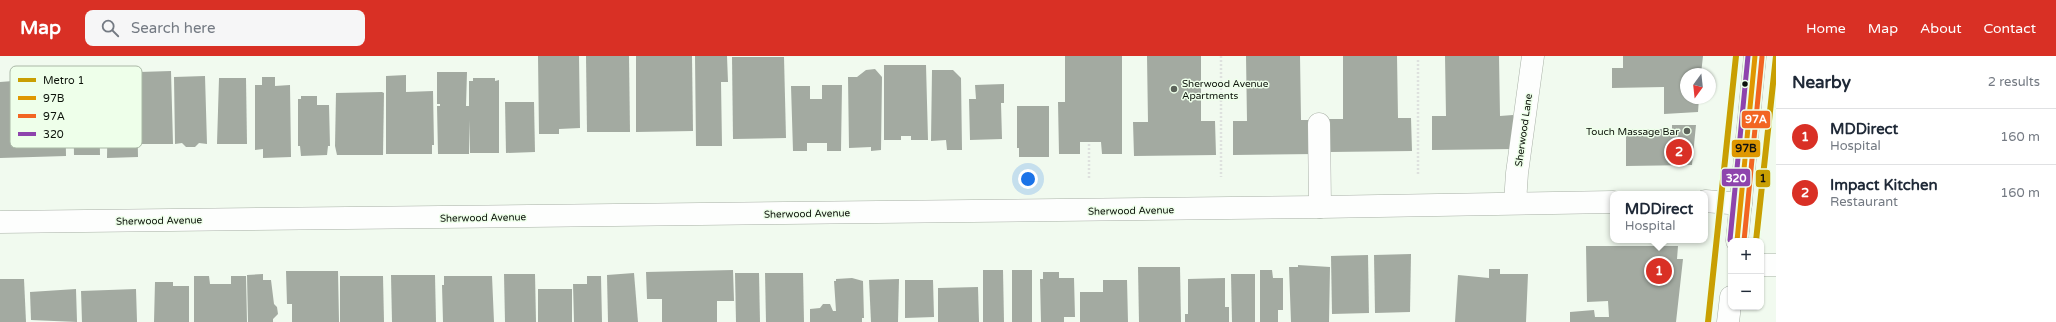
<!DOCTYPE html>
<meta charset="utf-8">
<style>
body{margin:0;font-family:"Varela Round",sans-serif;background:#f6f6f7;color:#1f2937}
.controls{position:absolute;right:12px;bottom:12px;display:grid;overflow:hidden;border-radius:8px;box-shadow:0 1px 3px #0004}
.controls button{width:36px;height:36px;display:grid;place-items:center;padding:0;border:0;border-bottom:1px solid #e0e1e3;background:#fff;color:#1f2937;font:20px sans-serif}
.compass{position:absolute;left:1680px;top:12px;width:36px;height:36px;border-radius:50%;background:#fff;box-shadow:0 1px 3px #0004;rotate:195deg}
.you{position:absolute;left:1028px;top:123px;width:14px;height:14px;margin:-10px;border:3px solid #fff;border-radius:50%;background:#1a73e8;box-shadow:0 0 0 6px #1a73e833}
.badge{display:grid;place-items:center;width:26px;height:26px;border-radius:50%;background:#d93025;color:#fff;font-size:13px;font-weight:700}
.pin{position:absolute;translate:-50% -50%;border:2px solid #fff;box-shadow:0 1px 4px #0006}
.popup{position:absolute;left:1610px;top:135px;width:98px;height:52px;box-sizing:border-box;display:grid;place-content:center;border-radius:8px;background:#fff;filter:drop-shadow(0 1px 3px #0005);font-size:13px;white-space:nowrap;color:#747a83}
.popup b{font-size:15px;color:#1f2937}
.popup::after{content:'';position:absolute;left:50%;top:100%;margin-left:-8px;border:8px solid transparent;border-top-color:#fff}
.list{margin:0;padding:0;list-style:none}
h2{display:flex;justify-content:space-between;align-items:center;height:52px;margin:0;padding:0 16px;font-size:17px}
h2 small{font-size:13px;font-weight:400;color:#747a83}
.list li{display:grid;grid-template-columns:26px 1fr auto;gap:12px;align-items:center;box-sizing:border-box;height:56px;padding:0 16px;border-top:1px solid #e0e1e3}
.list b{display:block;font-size:15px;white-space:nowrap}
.list p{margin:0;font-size:13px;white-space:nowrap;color:#747a83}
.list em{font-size:13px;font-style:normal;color:#747a83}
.icon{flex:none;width:22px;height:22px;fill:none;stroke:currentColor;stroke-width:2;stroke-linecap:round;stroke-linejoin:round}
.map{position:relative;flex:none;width:1776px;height:266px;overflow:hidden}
header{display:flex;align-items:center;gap:24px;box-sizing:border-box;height:56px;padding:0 20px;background:#d93025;color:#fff}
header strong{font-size:19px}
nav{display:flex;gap:22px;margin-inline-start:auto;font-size:14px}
.search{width:280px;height:36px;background:#f6f6f7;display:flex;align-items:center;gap:10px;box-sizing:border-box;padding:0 14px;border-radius:8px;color:#747a83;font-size:15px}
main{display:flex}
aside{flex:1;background:#fff}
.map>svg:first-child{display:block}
.building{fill:#a3aaa1}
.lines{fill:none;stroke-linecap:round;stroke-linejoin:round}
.minor-casing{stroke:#a8b0a6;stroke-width:23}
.major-casing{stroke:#a8b0a6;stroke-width:23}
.path{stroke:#dee1de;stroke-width:2.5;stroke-dasharray:2 2;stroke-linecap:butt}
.minor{stroke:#fdfefd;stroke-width:22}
.major{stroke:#fdfefd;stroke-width:22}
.bus-1-casing{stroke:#eeffea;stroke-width:8}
.bus-2-casing{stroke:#eeffea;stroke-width:8}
.bus-3-casing{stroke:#eeffea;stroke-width:8}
.bus-1{stroke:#df9701;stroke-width:5}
.bus-2{stroke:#f26522;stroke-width:5}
.bus-3{stroke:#8e44ad;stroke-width:5}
.metro-1-casing{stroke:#eeffea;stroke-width:9}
.metro-1{stroke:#c99f02;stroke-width:6}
.bus-dot{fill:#0b1109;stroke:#eeffea;stroke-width:1.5}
.poi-dot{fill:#5c635a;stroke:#eeffea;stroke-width:1.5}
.labels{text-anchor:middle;stroke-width:3;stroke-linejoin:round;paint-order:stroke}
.poi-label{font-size:10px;fill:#0b1109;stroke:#eeffea;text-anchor:start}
.street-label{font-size:10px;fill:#0b1109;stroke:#eeffea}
.key{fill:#eeffea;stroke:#aab8a6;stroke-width:1}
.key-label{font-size:11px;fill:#0b1109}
.line-badge{stroke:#eeffea;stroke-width:1.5}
.badge-label{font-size:11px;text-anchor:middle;font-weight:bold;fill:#fff}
.pale-badge-label{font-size:11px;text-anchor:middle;font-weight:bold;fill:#111}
</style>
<header>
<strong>Map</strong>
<div class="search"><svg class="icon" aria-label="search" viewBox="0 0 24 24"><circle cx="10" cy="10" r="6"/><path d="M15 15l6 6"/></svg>Search here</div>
<nav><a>Home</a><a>Map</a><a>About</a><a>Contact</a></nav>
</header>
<main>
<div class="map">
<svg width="1776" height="266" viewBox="0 0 1776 266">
<rect width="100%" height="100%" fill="#f1faef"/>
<g class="building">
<polygon points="538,0 579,0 580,72 559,73 559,78 539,78"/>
<polygon points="586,0 629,0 630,76 587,76"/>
<polygon points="636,0 692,0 693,75 636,76"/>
<polygon points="695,0 727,0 728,26 721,26 722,90 696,90"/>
<polygon points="1065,0 1122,0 1122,98 1102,98 1101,86 1080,86 1080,98 1059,98 1058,46 1065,46"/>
<polygon points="1147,0 1201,0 1201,65 1215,65 1216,99 1134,100 1133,66 1148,66"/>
<polygon points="1246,0 1300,0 1301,64 1315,64 1315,98 1233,99 1233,65 1247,65"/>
<polygon points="1343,0 1397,0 1398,62 1411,62 1412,95 1330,96 1329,63 1343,63"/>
<polygon points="1445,0 1499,0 1500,60 1513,59 1514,93 1432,94 1432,60 1446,60"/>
<polygon points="1623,0 1703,0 1701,18 1686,18 1686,42 1699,42 1698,56 1664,58 1664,31 1612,32 1612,12 1623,12"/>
<polygon points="732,1 784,1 786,82 733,83"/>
<polygon points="884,9 926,9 928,84 911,84 911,80 901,80 901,84 884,84"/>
<polygon points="875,13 882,21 881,94 871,95 871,91 849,92 848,21 857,21 866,14"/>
<polygon points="932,14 953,14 961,22 962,94 947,94 946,84 931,85"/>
<polygon points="171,15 173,88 142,88 142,58 139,57 139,16"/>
<polygon points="437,16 467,16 466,50 469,50 469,25 473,25 473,22 495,22 495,25 499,24 499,97 470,97 469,64 469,98 438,98 437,50 440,50 440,48 437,48"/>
<polygon points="406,19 406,36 433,35 434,89 432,89 432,98 386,98 386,20"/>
<polygon points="205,20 207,88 199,87 195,91 186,91 182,87 175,88 174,21"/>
<polygon points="262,21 275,21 275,30 290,29 291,101 263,102 263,93 255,94 255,29 262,29"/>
<polygon points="219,22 246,22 247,88 217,88"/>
<polygon points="13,25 13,39 19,38 19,32 33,32 32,38 36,38 37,59 37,46 65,46 66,100 0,102 0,26"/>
<polygon points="1004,28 1004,47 1001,47 1002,83 970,84 969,43 976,43 975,29"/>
<polygon points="822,29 842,29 841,95 827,95 827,87 807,87 807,95 793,95 791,30 810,30 810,43 822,43"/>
<polygon points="382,36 384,37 383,99 337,99 335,90 336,37"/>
<polygon points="108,38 123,38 124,47 137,47 138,101 107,102"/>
<polygon points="99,40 100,99 74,99 73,41"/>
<polygon points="301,40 317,40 317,49 329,49 330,90 328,90 327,99 301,100 300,90 298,90 298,43 301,43"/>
<polygon points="505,46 534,46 535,96 506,97"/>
<polygon points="1017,50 1049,50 1049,101 1019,101 1019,92 1017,92"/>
<polygon points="1672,69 1696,69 1692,109 1626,110 1626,73 1672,73"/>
<polygon points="1586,190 1678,190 1677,203 1683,203 1676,266 1570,266 1570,256 1594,254 1595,261 1609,261 1608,245 1587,246"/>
<polygon points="1411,198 1410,256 1375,257 1374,199"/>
<polygon points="1368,199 1369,257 1332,258 1331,200"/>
<polygon points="1298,209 1330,211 1329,266 1291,266 1289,211 1298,211"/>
<polygon points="1138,211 1180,211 1181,266 1139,266"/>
<polygon points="1489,213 1500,213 1500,218 1528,218 1526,266 1455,266 1458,219 1489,222"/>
<polygon points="733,214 734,245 717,245 717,266 662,266 662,243 647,243 646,216"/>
<polygon points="983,214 1003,214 1004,266 983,266"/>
<rect x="1012" y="214" width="20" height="52"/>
<polygon points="1260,214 1272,214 1273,222 1283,222 1283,254 1278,254 1278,266 1260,266"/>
<polygon points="286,215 338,215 339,266 292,266 292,248 287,248"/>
<polygon points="1043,216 1059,216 1059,222 1074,222 1075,261 1064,261 1064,266 1041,266 1040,223 1043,223"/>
<polygon points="634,217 638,266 608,266 607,219"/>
<polygon points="735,217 759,217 760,266 736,266"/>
<polygon points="765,217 803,217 804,266 766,266"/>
<polygon points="263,218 263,224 271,224 274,248 277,251 278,258 273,263 273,266 248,266 247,219"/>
<polygon points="504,218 535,218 536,266 505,266"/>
<polygon points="1231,218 1255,218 1255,266 1232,266"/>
<polygon points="391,219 435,219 436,266 392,266"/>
<polygon points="194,220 209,220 210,228 231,228 231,220 246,220 247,266 194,266"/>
<polygon points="340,220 383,220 384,266 340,266"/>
<polygon points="444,220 492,220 494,266 443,266 442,229 444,229"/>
<polygon points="587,220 601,220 602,266 574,266 573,228 587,228"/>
<polygon points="852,222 863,225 864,262 862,262 862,266 810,266 810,253 820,252 823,248 830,248 833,255 836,255 834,225 836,225 836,223"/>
<polygon points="1225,222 1225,251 1229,251 1229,266 1185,266 1185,258 1188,258 1188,223"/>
<polygon points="0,223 24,223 26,266 0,266"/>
<polygon points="899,223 898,266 871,266 869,224"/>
<polygon points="905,224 933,224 934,261 905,262"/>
<polygon points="1103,224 1127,224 1128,266 1080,266 1080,236 1103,236"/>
<polygon points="155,226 173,226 173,230 189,230 189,266 154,266"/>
<polygon points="978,231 979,266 938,266 938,232"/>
<polygon points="76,233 77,266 31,264 30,236"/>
<polygon points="136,233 137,266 82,266 81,235"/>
<rect x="538" y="233" width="34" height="33"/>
</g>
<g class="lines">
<g class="minor-casing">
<g id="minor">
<polyline points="1319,68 1320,151"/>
<polyline points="1705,145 1741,148"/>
<polyline points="1515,147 1517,117 1533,0"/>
<polyline points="0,166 1320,151 1613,146"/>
<polyline points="1761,209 1776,209"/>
</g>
</g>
<g class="major-casing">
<g id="major">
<polyline points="1737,185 1755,0"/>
<polyline points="1728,266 1731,241"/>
</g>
</g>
<g class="path">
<polyline points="1221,0 1221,121"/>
<polyline points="1418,118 1418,3"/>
<polyline points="1089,122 1089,87"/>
</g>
<use href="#minor" class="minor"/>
<use href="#major" class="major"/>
<g class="bus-1-casing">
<polyline id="bus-1" points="1737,185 1755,0"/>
</g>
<g class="bus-2-casing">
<polyline id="bus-2" points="1744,185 1762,1"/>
</g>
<g class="bus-3-casing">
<polyline id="bus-3" points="1730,184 1748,0"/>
</g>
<use href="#bus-1" class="bus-1"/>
<use href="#bus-2" class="bus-2"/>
<use href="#bus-3" class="bus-3"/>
<g class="metro-1-casing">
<g id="metro-1">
<polyline points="1756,185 1776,0"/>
<polyline points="1708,266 1736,0"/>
</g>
</g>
<use href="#metro-1" class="metro-1"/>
</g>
<circle class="bus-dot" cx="1745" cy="28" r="3.5"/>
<g class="poi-dot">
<circle cx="1174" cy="33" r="4"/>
<circle cx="1687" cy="75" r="4"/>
</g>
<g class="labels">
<g class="poi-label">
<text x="1182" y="31">Sherwood Avenue<tspan x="1182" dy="12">Apartments</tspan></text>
<text x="1679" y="79" text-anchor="end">Touch Massage Bar</text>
</g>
<g class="street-label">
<text transform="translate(1523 74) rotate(-82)" y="4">Sherwood Lane</text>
<text transform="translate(1131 154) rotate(-1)" y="4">Sherwood Avenue</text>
<text transform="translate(807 157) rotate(-1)" y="4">Sherwood Avenue</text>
<text transform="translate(483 161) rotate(-1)" y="4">Sherwood Avenue</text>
<text transform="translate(159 164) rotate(-1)" y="4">Sherwood Avenue</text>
</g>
</g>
<rect x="10" y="10" width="132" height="82" rx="6" class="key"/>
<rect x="18" y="22" width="18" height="4" fill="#c99f02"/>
<rect x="18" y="40" width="18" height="4" fill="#df9701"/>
<rect x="18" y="58" width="18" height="4" fill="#f26522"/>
<rect x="18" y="76" width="18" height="4" fill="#8e44ad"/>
<g class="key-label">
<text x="43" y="28">Metro 1</text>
<text x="43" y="46">97B</text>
<text x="43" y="64">97A</text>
<text x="43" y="82">320</text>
</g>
<g class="line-badge">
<rect x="1741" y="54" width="30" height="19" rx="4" fill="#f26522"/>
<rect x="1731" y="83" width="30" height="19" rx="4" fill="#df9701"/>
<rect x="1721" y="112" width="30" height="19" rx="4" fill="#8e44ad"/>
<rect x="1755" y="113" width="16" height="19" rx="4" fill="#c99f02"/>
</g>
<g class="badge-label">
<text x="1756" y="67">97A</text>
<text x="1736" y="126">320</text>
</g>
<g class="pale-badge-label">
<text x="1746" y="96">97B</text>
<text x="1763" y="126">1</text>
</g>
</svg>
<div class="controls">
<button>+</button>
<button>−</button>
</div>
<svg class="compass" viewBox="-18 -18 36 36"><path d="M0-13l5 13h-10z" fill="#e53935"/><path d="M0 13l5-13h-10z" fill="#747a83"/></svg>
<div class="you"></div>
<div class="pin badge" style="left:1659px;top:215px">1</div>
<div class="popup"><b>MDDirect</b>Hospital</div>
<div class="pin badge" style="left:1679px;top:96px">2</div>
</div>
<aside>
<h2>Nearby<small>2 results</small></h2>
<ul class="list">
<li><span class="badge">1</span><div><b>MDDirect</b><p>Hospital</p></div><em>160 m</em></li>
<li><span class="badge">2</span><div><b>Impact Kitchen</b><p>Restaurant</p></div><em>160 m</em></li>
</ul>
</aside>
</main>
